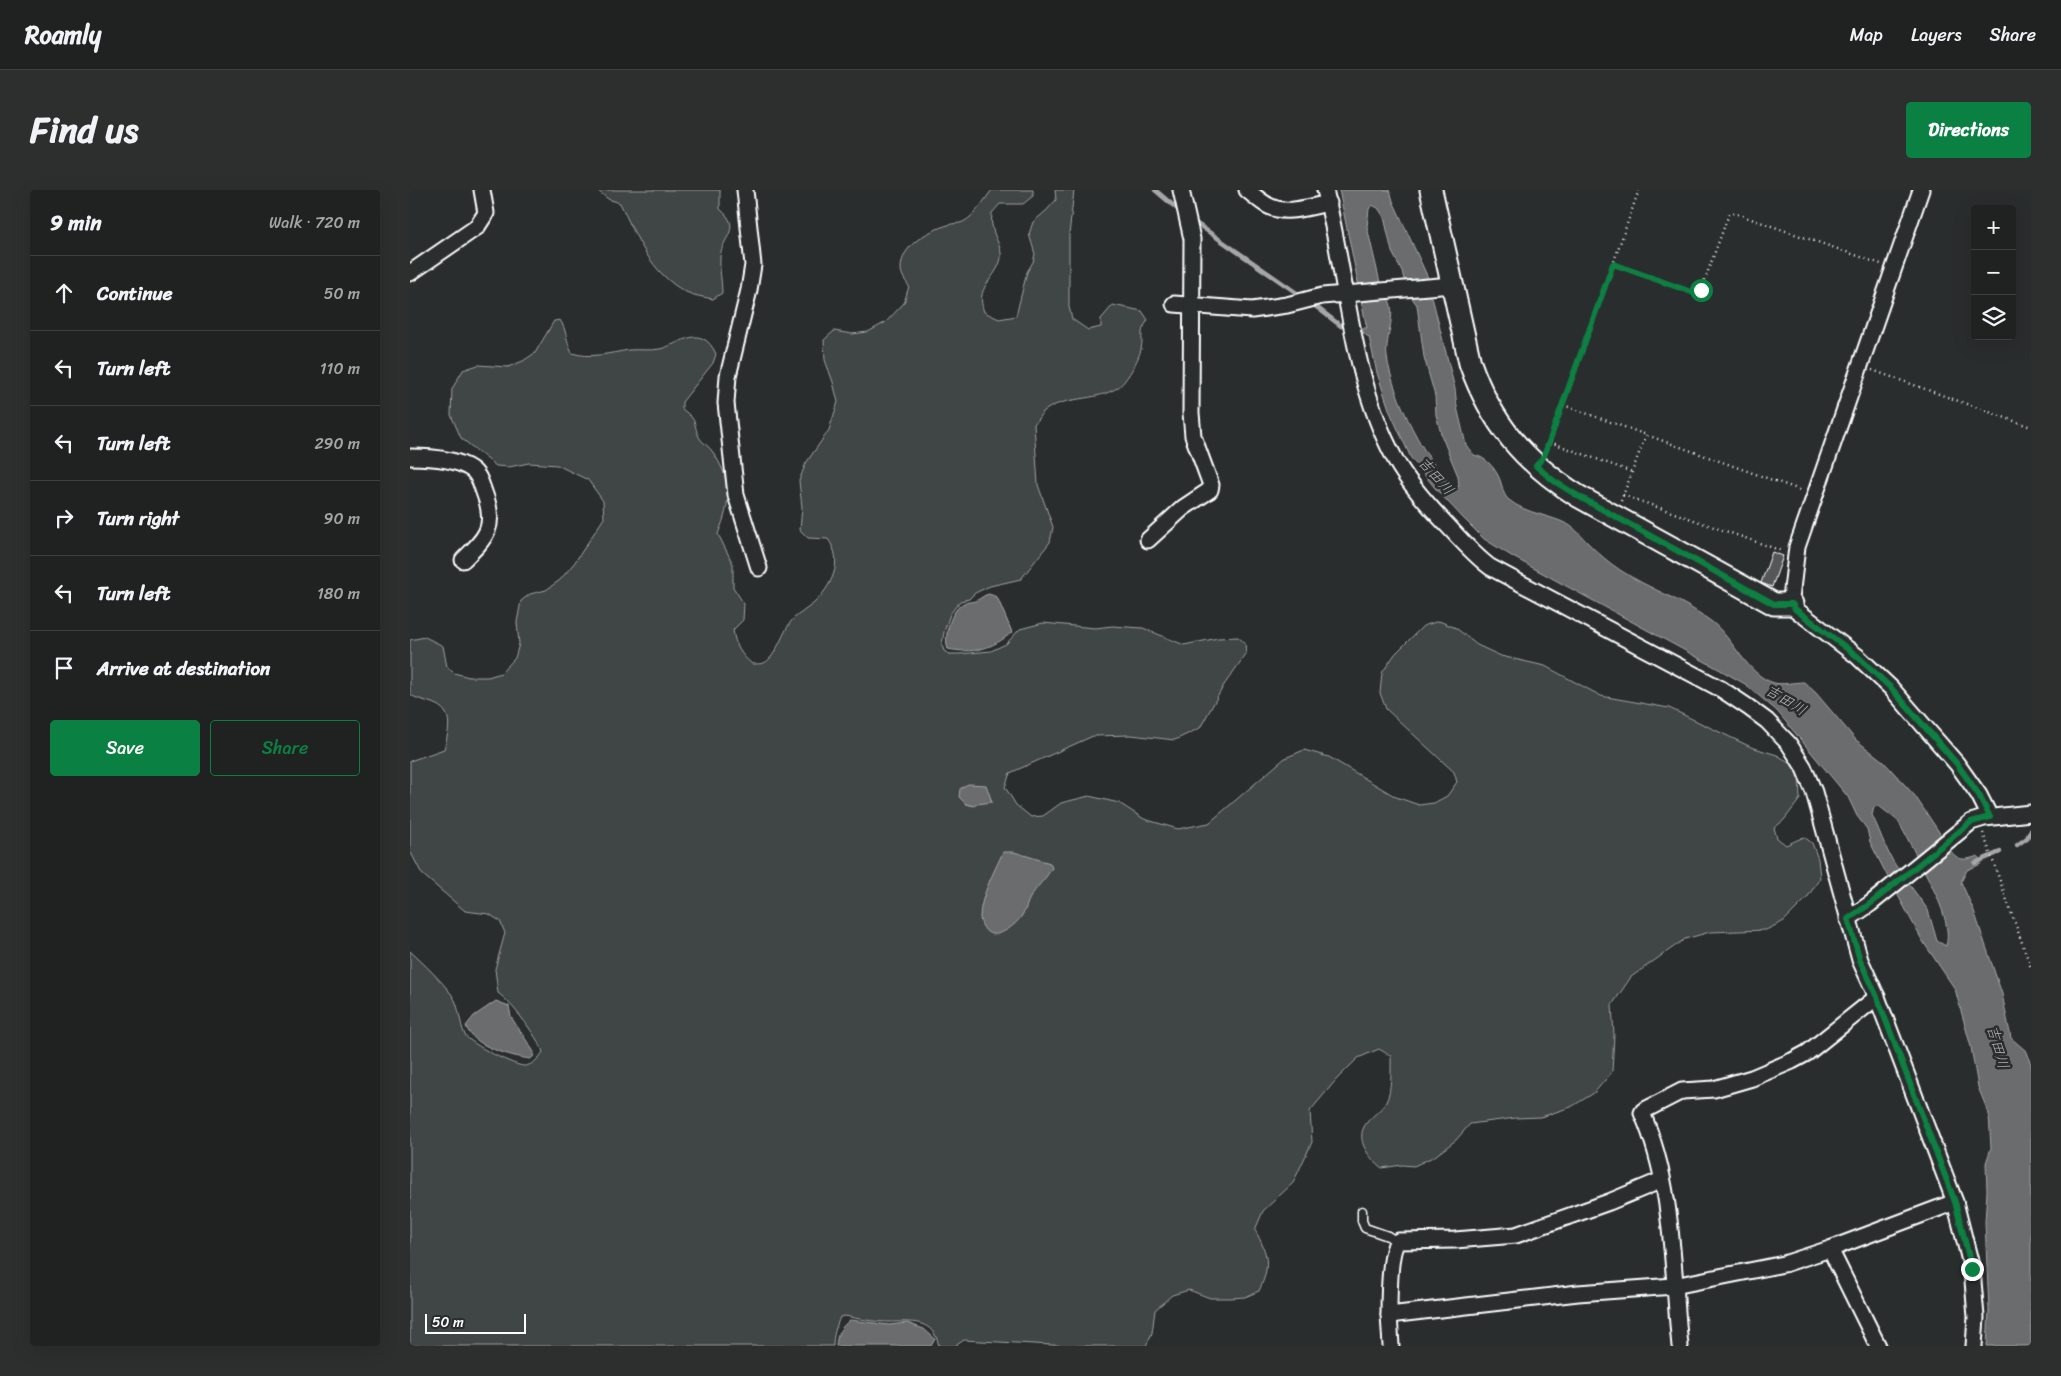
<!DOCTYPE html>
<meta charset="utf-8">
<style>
body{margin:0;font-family:Sriracha,"Klee One",sans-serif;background:#2d2f2f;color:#f1f3f6}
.controls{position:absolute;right:15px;top:15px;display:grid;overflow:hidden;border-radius:5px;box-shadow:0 5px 20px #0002}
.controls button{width:45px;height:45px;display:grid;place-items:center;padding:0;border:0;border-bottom:1px solid #3d3f40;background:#202222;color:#f1f3f6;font:25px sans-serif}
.scale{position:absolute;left:15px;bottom:12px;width:101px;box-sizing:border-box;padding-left:5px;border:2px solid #fff;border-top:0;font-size:14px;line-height:18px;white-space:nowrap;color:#fff;-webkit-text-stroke:4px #2a2d2e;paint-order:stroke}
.stop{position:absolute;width:15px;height:15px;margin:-11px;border:4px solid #0b8043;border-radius:50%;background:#fff}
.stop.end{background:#0b8043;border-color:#fff;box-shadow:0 1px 5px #0008}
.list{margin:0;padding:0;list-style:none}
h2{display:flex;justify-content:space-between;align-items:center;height:65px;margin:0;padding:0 20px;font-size:21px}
h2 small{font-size:16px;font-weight:400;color:#a2a4a5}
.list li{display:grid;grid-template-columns:32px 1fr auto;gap:15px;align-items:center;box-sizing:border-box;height:75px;padding:0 20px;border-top:1px solid #3d3f40}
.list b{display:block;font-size:19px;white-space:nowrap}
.list em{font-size:16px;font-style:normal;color:#a2a4a5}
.actions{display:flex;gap:10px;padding:15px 20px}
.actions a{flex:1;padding:11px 0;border:1px solid #0b8043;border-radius:5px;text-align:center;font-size:18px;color:#0b8043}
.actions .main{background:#0b8043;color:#fff}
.icon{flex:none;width:28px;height:28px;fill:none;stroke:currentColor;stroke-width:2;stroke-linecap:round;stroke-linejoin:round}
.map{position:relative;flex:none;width:1621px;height:1156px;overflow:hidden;border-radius:5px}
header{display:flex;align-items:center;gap:30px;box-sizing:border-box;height:70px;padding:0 25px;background:#202222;border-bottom:1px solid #3d3f40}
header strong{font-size:24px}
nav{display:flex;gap:28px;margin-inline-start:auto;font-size:18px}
.intro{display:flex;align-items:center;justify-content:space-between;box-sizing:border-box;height:120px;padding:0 30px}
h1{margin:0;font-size:35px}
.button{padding:12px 22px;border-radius:5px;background:#0b8043;color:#fff;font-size:18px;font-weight:700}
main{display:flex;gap:30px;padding:0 30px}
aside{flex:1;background:#202222;border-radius:5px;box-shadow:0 5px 20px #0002}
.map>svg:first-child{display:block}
.green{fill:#414445;stroke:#a0a2a2}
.water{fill:#6a6c6d;stroke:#a6a7a7}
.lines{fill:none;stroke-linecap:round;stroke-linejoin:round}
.stream{stroke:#a6a7a7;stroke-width:4.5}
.building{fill:#555758;stroke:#fff}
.lane-casing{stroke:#fff;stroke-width:11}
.street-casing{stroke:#fff;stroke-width:19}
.secondary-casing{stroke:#fff;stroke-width:25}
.path{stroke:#fff;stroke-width:2.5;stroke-dasharray:1 4;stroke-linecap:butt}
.lane{stroke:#2a2d2e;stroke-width:8}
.street{stroke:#2a2d2e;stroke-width:15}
.secondary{stroke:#2a2d2e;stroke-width:21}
.route{stroke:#0b8043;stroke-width:6}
.labels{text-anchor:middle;stroke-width:5;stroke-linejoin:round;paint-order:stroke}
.water-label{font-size:15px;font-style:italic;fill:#b4b6b6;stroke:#2a2d2e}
</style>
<header>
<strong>Roamly</strong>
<nav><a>Map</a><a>Layers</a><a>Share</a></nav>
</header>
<div class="intro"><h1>Find us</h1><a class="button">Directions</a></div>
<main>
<aside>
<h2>9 min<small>Walk · 720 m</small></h2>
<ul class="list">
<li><svg class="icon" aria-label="ahead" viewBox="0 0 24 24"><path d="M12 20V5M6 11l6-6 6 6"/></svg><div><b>Continue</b></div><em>50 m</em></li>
<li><svg class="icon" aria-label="left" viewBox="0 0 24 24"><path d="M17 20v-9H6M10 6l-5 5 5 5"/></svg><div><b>Turn left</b></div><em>110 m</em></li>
<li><svg class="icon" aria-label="left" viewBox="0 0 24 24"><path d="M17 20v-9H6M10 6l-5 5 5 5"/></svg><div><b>Turn left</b></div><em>290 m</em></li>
<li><svg class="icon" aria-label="right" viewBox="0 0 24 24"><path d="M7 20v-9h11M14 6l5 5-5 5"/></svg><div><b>Turn right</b></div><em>90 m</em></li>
<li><svg class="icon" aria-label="left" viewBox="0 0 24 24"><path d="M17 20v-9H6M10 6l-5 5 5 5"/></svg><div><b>Turn left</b></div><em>180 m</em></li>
<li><svg class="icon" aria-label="arrive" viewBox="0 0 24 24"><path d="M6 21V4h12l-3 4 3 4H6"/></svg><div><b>Arrive at destination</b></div></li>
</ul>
<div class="actions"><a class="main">Save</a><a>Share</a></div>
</aside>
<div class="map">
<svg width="1621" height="1156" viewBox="0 0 1621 1156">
<rect width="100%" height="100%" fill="#2a2d2e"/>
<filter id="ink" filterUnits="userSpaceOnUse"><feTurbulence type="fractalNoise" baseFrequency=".02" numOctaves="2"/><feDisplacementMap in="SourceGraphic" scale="10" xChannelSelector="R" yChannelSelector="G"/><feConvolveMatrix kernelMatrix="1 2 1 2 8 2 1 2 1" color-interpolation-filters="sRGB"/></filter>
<g filter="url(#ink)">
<g class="green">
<path d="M 187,0 L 310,0 L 310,19 C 334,39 311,47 310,68 C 309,80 312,91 312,103 L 303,109 C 294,107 284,106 276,102 C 241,84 226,46 210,13 L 198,9 Z"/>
<path d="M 582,0 L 623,0 L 623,6 L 613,14 L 590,14 L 582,23 C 582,27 581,31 582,35 C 583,47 595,60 590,72 C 583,92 565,97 574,122 L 589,129 L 606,126 L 617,82 L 623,72 L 625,64 L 619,44 L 623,32 L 636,21 L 646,10 L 645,0 L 664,0 L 659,45 L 659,117 L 662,129 L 678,140 L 691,137 L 691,129 L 703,115 L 732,121 L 738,130 C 728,144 734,145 731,159 C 729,169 716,193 707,198 C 685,212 654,205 633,222 C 630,225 627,231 624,234 L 628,295 L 643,337 L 640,352 L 611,389 L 580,396 L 565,403 L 559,409 L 550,411 L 540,424 L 534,442 L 532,455 L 534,461 L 539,464 L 550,464 L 581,461 L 596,454 L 610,439 L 633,433 L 685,438 L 702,436 L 733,438 L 774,455 L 808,448 L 828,447 L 835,453 L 836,464 L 814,495 L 790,538 L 765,550 L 721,545 L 683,546 L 600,583 L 595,597 L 606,615 L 621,627 L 633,626 L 651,613 L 679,606 L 709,613 L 734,629 L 768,639 L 799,633 L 875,568 L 894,560 L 919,567 L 986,607 L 1009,615 L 1024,613 L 1037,606 L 1047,592 L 1044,582 L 976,519 L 970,503 L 972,483 L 985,464 L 1013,436 L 1029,431 L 1046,438 L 1067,455 L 1091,466 L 1135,476 L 1191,506 L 1259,518 L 1341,557 L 1367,565 L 1382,574 L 1389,586 L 1390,609 L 1374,630 L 1364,638 L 1367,648 L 1376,655 L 1394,647 L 1402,653 L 1408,669 L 1410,688 L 1397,708 L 1374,731 L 1356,740 L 1300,742 L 1275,749 L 1221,787 L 1202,815 L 1204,845 L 1202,882 L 1184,903 L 1161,917 L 1131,927 L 1106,928 L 1060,934 L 1046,950 L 1025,966 L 1004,976 L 992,975 L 972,978 C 960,969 945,951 955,935 C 960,927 971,921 976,912 C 982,901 981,878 981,866 L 969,859 L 948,868 L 926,890 L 900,921 L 902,952 L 883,993 L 853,1021 L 845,1040 C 858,1064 861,1075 849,1101 L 835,1107 L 820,1108 L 800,1108 L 779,1100 L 762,1105 L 745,1120 L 742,1143 L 736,1156 L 659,1156 L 554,1150 L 545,1156 L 529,1156 C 523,1128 501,1132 478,1132 C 464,1132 449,1129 435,1126 L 430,1127 C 426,1137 423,1145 423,1156 L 0,1156 L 0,761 C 15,775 30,789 42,805 C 50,816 49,833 55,845 C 60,854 106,877 115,876 C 123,875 129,868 133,862 C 127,846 102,813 88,803 L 85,779 L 95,743 L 90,731 L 79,724 L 55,721 L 12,684 L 0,661 L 0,571 L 34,559 C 39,540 45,521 22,513 C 14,510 6,509 0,504 L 0,450 L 15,447 L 33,456 L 37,477 L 44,483 L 59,487 L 78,487 L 91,483 L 105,468 L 109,454 L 107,432 L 111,411 L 120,404 L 136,400 L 150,390 L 165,372 L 194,328 L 193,311 L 178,290 L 147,275 L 119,273 L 99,277 L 86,276 L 51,248 L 41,225 L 42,199 L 53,180 L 68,175 L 98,177 L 113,171 L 125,163 L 144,131 L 150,130 C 157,140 156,152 162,163 C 180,169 200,163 219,160 C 229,159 240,161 250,159 C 271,154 291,132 306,164 L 303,173 L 272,212 L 272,219 C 289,232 282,231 289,247 C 292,253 299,256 302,261 C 323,291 321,312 308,344 L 323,374 L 323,397 L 334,414 L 333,430 L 323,440 C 325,455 331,465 342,474 C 346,474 351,474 354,473 C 367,467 373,439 384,428 C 390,423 397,419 403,414 C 421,397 435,372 418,349 L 398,348 L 390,340 L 392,317 L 389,291 L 396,273 L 419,240 L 428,212 L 423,192 L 415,170 L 414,150 L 424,141 L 442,144 L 458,142 L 476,132 L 494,113 L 499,96 C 496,92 491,85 491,79 C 491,55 518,41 538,35 C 543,33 549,34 553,32 C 565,26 574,10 582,0 Z"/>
</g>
<g class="water">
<polygon points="929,0 980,0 983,11 1019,90 996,98 992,81 982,62 974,27 968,18 962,15 959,19 957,37 972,101 950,102"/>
<path d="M 1020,99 L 1045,199 L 1047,217 L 1056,255 L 1064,265 C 1076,267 1086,279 1090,290 C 1093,298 1093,305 1099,310 C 1116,324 1141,325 1159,335 C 1166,339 1172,347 1178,353 C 1188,363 1198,372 1210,380 C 1239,399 1274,410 1302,432 C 1323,448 1337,485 1364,493 C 1372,495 1385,492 1394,492 L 1406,503 L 1446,550 L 1473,571 L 1505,606 L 1535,651 L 1510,672 L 1488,631 L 1469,616 L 1464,617 L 1462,625 C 1472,645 1478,669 1493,685 L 1482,695 L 1460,652 L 1457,639 L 1447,626 L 1438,607 L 1367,521 L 1335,494 L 1305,477 L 1103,367 L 1074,349 L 1053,328 L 1025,298 L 1001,268 L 980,222 L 967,183 L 959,147 L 954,144 L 952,138 L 957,138 L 950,107 L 974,104 C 991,118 974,147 977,167 C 983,207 1015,272 1045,299 L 1049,296 L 1048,286 L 1032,247 L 1026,225 L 1025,206 L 1014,167 L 1007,115 L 997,101 Z"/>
<path d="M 579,404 L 587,407 L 602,442 C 583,459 562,464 538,459 C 533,447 541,419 554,413 C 557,412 562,412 565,411 C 571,409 573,405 579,404 Z"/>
<polygon points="558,594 576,595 582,612 567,614 564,616 556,614 549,607 550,599"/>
<path d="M 1536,654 C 1546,670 1551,672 1568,666 L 1571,674 L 1557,680 L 1551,692 L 1564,721 L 1592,804 L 1601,848 L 1615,860 L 1621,874 L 1621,1156 L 1577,1156 L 1579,1120 L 1575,1032 L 1577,1001 L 1576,973 L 1581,958 L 1579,924 L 1568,897 L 1561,857 L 1545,799 L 1512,750 L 1483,696 L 1494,687 L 1518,720 L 1527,751 L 1536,756 C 1543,732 1521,695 1511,674 Z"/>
<path d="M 593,662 L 604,662 L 640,673 L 642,678 C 636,689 627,696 621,706 C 617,712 616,721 611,727 C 605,735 590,748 579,743 C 574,741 570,732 570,727 C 570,707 585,680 593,662 Z"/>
<path d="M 86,811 L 99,816 L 101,827 L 124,862 L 123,867 L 120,869 C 101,866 63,857 56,836 L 64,826 Z"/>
<path d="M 440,1130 L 479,1135 L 497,1133 L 514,1139 L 525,1149 L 521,1156 L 426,1156 C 427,1144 430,1138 440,1130 Z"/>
</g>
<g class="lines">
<g class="stream">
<polyline points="745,0 771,22"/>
<polyline points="783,31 894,108"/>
<polyline points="900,112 931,136"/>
<polyline points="1607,655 1617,648 1621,640"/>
<polyline points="1565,673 1590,662"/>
</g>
</g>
<polygon class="building" points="1362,362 1373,366 1362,397 1351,393"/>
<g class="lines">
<g class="lane-casing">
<polyline id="lane" points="952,1021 952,1031 955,1038 978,1046 987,1052"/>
</g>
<g class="street-casing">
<g id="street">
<polyline points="335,0 343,75 339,100 318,186 316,213 326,305 349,378"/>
<path d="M 837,0 C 846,7 856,17 867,19 C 882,23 903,16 919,13"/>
<path d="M 915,0 C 937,87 941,189 985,269 C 998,293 1018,315 1037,335 C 1051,350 1064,365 1080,377 L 1311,499 L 1338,517 L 1357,531 L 1379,554 L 1393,576 L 1404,602 L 1450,770 L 1467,807 L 1545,1012 L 1562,1079 L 1566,1127 L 1564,1156"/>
<polyline points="1511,0 1387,357 1381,408 1385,419 1447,466 1481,498 1547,574 1569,605 1580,627"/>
<polyline points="0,83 67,37 76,23 72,0"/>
<polyline points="764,114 842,120 877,115 912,106 1042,95"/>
<path d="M 0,267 C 18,267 45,268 61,279 C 69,284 71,294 74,302 C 87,336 77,347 53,370"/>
<polyline points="738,350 773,318 800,300 801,295 783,246 781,223 782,49 771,0"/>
<polyline points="1438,729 1460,714 1561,632 1574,628 1621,623"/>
<polyline points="1420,1059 1468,1156"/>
<path d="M 979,1125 C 979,1111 979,1061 988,1051 L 1045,1050 L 1106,1045 L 1199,1012 L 1252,990"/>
<polyline points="981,1156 979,1125 1168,1103 1264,1096 1374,1074 1420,1059 1545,1012"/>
<path d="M 1270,1156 C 1262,1079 1264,995 1232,923 L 1233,921 L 1272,901 L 1304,899 L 1342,888 L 1382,871 L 1397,863 L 1467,807"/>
</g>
</g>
<g class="secondary-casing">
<path id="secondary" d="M 1021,0 L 1060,173 C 1081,233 1114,272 1168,306 L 1364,414 L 1382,414"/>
</g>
<g class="path">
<polyline points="1203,74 1287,104 1291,100 1319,24 1324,23 1471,74"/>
<polyline points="1462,180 1621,237"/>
<polyline points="1153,215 1393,301"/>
<polyline points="1140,252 1222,282"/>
<polyline points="1137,260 1229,0"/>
<polyline points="1213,305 1372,361"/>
<polyline points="1211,311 1236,245"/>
<polyline points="1573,643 1621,778"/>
</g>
<use href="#lane" class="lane"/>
<use href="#street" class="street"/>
<use href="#secondary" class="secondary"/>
</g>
</g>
<g class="lines" filter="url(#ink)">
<polyline class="route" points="1291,100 1287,104 1203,74 1134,266 1126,276 1144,291 1168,306 1364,414 1382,414 1385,419 1447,466 1481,498 1547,574 1569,605 1580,627 1561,632 1460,714 1438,729 1450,770 1467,807 1545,1012 1562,1079"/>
</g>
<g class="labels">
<g class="water-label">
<text transform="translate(1026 286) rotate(48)" y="5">吉田川</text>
<text transform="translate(1376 510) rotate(31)" y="5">吉田川</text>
<text transform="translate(1588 857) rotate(74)" y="5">吉田川</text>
</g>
</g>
</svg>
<div class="controls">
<button>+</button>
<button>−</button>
<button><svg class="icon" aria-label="layers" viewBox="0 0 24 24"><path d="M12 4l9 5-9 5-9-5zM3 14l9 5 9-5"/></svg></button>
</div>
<div class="scale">50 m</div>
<div class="stop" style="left:1291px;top:100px"></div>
<div class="stop end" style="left:1562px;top:1079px"></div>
</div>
</main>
